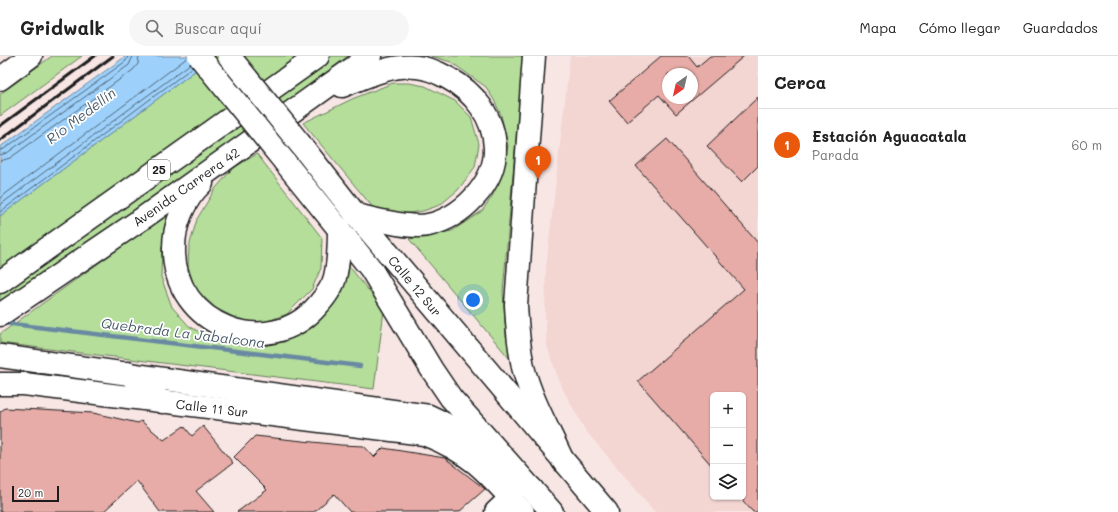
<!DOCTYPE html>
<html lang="es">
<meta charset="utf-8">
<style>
body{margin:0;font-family:Mali,sans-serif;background:#f6f6f6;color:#222}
.controls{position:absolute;right:12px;bottom:12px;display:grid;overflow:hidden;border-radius:6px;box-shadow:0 1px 3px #0004}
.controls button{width:36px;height:36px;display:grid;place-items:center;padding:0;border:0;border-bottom:1px solid #e0e0e0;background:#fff;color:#222;font:20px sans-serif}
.compass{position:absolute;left:662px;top:12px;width:36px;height:36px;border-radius:50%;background:#fff;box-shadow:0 1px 3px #0004;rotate:214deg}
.scale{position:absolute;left:12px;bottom:10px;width:47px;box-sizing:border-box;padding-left:4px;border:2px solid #1c1c1c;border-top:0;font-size:11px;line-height:14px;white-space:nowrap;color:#1c1c1c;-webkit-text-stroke:3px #fff;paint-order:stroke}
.you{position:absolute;left:473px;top:244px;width:14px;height:14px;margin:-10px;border:3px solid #fff;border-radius:50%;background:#1a73e8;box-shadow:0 0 0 6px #1a73e833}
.badge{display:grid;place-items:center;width:26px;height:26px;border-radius:50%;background:#ea580c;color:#fff;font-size:13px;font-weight:700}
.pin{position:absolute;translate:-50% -33px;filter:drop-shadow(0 1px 2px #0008)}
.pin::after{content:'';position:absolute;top:21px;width:14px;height:12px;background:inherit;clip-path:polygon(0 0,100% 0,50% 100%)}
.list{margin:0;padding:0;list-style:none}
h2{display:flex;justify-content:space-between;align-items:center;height:52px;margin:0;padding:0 16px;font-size:17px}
h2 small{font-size:13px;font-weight:400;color:#767676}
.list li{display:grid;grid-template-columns:26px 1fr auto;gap:12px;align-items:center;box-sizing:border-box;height:72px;padding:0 16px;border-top:1px solid #e0e0e0}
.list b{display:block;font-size:15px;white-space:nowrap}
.list p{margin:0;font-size:13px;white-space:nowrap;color:#767676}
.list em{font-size:13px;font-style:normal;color:#767676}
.icon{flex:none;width:22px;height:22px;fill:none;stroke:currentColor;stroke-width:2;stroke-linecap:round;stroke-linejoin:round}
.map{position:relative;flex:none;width:758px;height:456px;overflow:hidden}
header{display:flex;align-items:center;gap:24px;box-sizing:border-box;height:56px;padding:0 20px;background:#fff;border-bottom:1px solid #e0e0e0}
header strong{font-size:19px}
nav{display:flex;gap:22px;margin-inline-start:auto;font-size:14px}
.search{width:280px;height:36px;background:#f6f6f6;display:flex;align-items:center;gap:10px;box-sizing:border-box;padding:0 14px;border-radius:22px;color:#767676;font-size:15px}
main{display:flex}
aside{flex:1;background:#fff}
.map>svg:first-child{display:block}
.built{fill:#f3d5d2;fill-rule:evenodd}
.green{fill:#b4de9a;stroke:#687d5b}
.water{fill:#9dd1fb;stroke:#6989a2}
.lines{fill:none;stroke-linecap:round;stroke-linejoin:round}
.shore{stroke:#506475;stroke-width:1}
.stream{stroke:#6989a2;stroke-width:4.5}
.building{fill:#e7aca7;stroke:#1c1c1c;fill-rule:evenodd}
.minor-casing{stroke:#1c1c1c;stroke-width:25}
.major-casing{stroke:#1c1c1c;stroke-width:25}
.highway-casing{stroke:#1c1c1c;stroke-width:25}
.minor{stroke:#fff;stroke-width:22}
.major{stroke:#fff;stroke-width:22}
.highway{stroke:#fff;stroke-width:22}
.rail{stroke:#1c1c1c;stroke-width:3}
.major-bridge-casing{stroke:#1c1c1c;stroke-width:25;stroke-linecap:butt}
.major-bridge{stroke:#fff;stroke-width:22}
.labels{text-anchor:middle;stroke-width:3.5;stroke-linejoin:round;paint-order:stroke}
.shield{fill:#fff;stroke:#606060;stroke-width:1}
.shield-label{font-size:12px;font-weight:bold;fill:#1c1c1c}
.street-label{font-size:13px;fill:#1c1c1c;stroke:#fff}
.water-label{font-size:14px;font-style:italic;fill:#495b6a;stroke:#fff}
</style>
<header>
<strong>Gridwalk</strong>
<div class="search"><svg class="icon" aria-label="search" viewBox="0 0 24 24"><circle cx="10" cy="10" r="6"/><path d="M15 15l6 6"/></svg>Buscar aquí</div>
<nav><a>Mapa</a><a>Cómo llegar</a><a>Guardados</a></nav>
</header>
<main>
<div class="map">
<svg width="758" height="456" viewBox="0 0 758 456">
<rect width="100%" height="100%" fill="#f8e6e5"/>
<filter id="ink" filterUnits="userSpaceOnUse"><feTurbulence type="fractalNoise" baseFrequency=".025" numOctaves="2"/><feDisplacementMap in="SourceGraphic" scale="8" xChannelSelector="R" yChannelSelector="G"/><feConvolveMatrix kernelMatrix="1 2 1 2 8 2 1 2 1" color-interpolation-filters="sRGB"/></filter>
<g filter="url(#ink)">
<path class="built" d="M 570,0 L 758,0 L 758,456 L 655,456 L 585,374 L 561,330 L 547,290 L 545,258 L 546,212 ZM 668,18 L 692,18 L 692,42 L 668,42 ZM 713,339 L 743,339 L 743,441 L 713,441 Z"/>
<g class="green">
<polygon points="52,0 82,0 0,60 0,38"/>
<polygon points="215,0 305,0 0,216 0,160"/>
<polygon points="328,0 348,0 245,77 0,248 0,235"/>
<polygon points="431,0 523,0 503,236 506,280 515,309 409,183 452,175 482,155 493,139 501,119 508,90 501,59 494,44 486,31 451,6"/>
<polygon points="393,27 409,27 425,30 455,45 471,61 479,88 475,111 458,134 440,149 423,155 402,158 375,154 303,67 352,43"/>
<polygon points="257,98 322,182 321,212 312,233 287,258 262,267 239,264 216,252 195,233 188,210 189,191 197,163 215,133 233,112"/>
<polygon points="174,153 162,191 161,221 172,251 189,270 215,285 259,290 284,286 313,271 334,248 349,210 384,254 374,333 0,287 0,278"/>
</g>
<polygon class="water" points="126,0 215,0 0,160 0,91"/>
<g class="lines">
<g class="shore">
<polyline points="0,94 4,93 126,5 128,0"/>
<polyline points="0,99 7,97 129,9 133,0"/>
<polyline points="0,105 10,102 133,14 138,8 139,0"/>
<polyline points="0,142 187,2"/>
<polyline points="0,149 190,8"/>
<polyline points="0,156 193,11"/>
</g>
<polyline class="stream" points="4,267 360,310"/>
</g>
<g class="building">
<path d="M 661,0 L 688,0 L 697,11 L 710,0 L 744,0 L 676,58 L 659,39 L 627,66 L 609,45 ZM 668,18 L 692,18 L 692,42 L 668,42 Z"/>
<polygon points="758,41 758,110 742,126 707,90"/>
<polygon points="667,83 758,187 758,456 753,456 743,445 743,339 713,339 713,411 638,325 744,233 636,110"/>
<polygon points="5,352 93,357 138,367 141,365 164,384 184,370 192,380 203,370 233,407 196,435 214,456 160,456 137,425 103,456 0,456 0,356"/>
<polygon points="255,380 341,389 364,390 374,401 383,392 445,402 485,433 459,456 350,456 334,438 314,456 237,456 267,434 234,401"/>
</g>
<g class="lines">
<g class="minor-casing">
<g id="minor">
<path d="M 0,328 L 24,328 L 424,378 C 473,397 489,418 523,456"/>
<polyline points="496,456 511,442"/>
</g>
</g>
<g class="major-casing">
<g id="major">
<polyline points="301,89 356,159 607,456"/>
<polyline points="284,105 371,213 432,314 451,342 552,456"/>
</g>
</g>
<g class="highway-casing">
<g id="highway">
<path d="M 534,0 L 516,249 C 517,270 519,291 523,311 C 531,343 549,374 563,405"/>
<polyline points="0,23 31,0"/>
<path d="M 342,30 C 365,21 391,8 417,11 C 428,12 439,17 448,22 C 474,36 494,61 495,92 C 496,128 461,162 428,169 C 410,173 374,163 356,159"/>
<path d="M 202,127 C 184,144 174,168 174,192 C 172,270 269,307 318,249 C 325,241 333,231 335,221 C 339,205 339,189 339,172"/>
<polyline points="0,226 318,0"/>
<polyline points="0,259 143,162 370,0"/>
<path d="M 0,300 L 429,360 C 468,377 499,406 532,433"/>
<polyline points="128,317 162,346"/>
</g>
</g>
<use href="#minor" class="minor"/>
<use href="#major" class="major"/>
<use href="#highway" class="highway"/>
<g class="rail">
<polyline points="0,70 95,0"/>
<polyline points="0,84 113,0"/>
</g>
<g class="major-bridge-casing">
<g id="major-bridge">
<polyline points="199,0 284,105"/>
<polyline points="229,0 301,89"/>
</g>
</g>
<use href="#major-bridge" class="major-bridge"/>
</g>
</g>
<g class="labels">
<rect class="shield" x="148" y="104" width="22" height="20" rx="3"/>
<g class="shield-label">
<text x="159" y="118">25</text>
</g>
<g class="street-label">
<text transform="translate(186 131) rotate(-35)" y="5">Avenida Carrera 42</text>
<text transform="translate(415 230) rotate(50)" y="5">Calle 12 Sur</text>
<text transform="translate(212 352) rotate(7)" y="5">Calle 11 Sur</text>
</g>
<g class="water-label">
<text transform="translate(81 60) rotate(-37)" y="5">Río Medellín</text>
<text transform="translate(183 277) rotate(7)" y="5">Quebrada La Jabalcona</text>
</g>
</g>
</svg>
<div class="controls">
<button>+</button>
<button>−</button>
<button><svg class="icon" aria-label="layers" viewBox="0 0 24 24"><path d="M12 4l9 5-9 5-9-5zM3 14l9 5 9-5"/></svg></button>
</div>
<svg class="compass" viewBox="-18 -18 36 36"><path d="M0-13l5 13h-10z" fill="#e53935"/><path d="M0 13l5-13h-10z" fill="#767676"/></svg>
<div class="scale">20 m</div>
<div class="you"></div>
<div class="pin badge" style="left:538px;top:123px">1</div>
</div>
<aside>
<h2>Cerca<small></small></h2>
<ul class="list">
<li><span class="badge">1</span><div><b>Estación Aguacatala</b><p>Parada</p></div><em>60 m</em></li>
</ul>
</aside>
</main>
